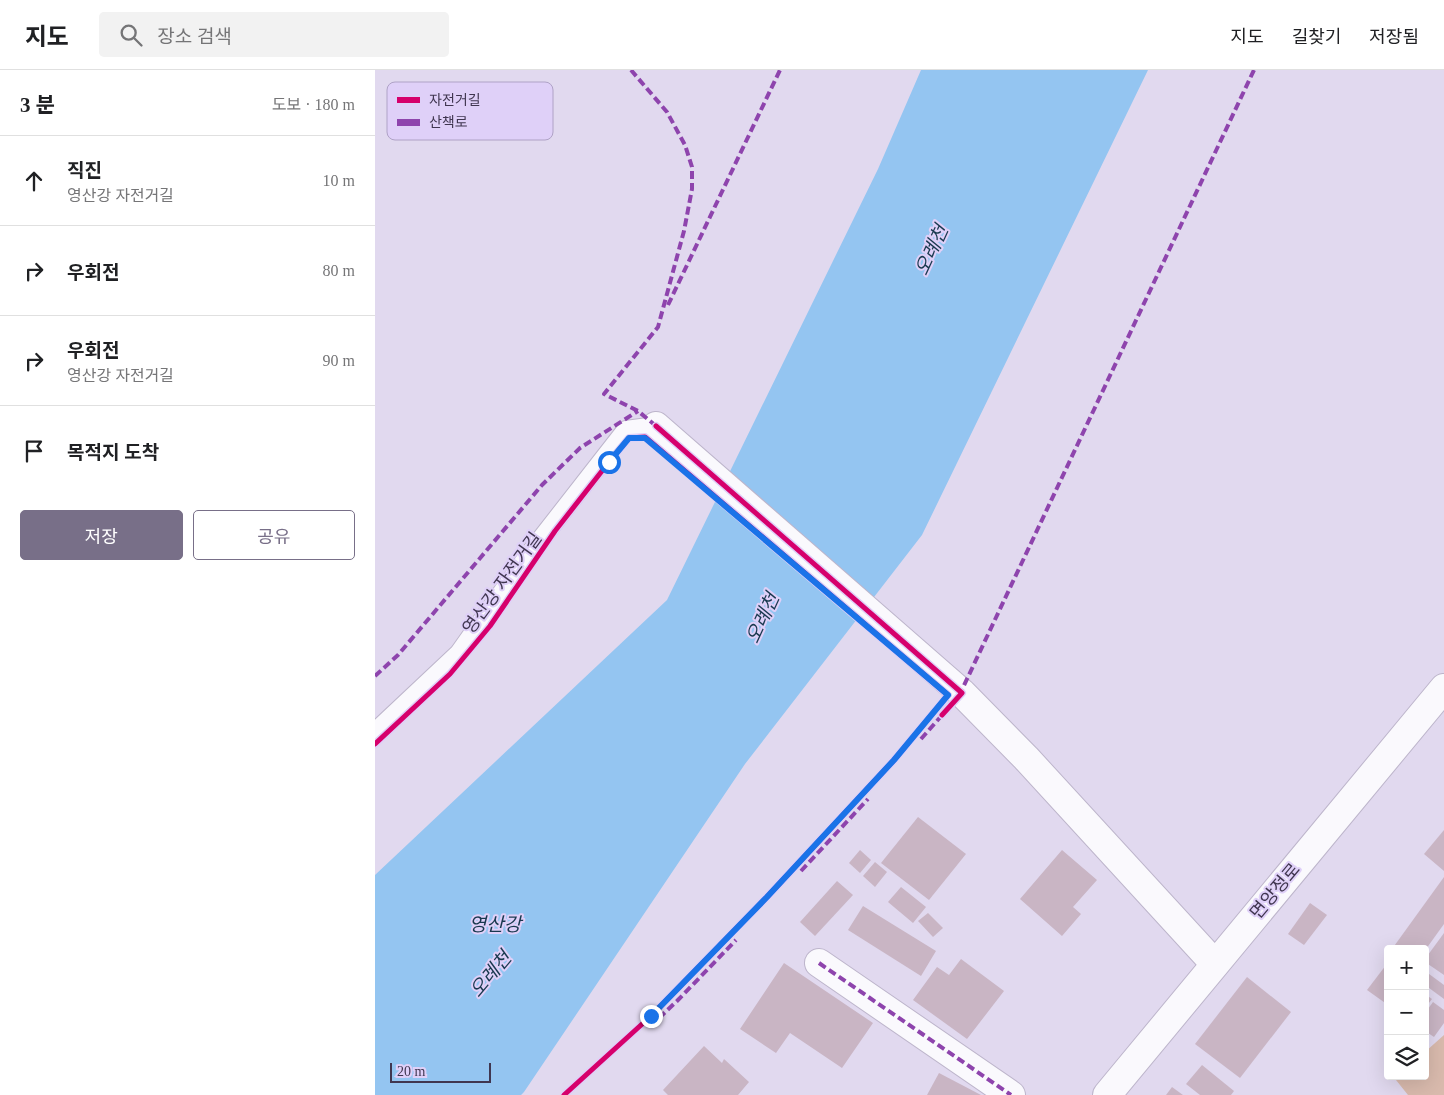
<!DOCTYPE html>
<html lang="ko">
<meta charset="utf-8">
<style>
body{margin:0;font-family:"Times New Roman","Noto Sans KR",serif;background:#f2f2f2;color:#202124}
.controls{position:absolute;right:15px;bottom:15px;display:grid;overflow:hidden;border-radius:5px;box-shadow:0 5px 20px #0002}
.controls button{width:45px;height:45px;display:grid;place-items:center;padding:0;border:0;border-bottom:1px solid #e0e0e0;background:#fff;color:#202124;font:25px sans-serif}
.scale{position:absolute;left:15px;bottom:12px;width:101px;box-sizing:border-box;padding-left:5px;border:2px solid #403650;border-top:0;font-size:14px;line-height:18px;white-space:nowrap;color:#403650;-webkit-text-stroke:4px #dfd0f8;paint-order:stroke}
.stop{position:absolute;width:15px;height:15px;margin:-11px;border:4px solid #1a73e8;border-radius:50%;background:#fff}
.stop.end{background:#1a73e8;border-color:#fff;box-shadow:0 1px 5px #0008}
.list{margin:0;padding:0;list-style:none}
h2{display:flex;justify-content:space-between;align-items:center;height:65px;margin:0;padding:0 20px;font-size:21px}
h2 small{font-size:16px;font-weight:400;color:#757577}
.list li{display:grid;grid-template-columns:32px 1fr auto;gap:15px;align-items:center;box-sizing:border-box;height:90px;padding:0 20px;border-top:1px solid #e0e0e0}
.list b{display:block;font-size:19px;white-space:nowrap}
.list p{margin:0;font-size:16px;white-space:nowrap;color:#757577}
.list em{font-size:16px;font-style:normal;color:#757577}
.actions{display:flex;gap:10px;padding:15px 20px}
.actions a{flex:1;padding:11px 0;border:1px solid #786f88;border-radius:5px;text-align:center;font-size:18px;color:#786f88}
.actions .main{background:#786f88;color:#fff}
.icon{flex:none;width:28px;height:28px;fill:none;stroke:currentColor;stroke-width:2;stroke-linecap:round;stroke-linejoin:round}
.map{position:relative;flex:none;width:1069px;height:1025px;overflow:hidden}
header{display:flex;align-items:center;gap:30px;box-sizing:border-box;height:70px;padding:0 25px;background:#fff;border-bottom:1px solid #e0e0e0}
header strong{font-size:24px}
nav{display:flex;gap:28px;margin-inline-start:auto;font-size:18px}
.search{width:350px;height:45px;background:#f2f2f2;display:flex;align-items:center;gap:12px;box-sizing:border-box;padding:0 18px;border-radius:5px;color:#757577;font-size:19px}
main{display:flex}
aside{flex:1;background:#fff}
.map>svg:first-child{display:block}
.green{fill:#d9baad}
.water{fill:#94c5f1}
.building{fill:#c9b5c4}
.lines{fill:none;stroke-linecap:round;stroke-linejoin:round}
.service-casing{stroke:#bdb5cb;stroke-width:20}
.minor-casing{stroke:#bdb5cb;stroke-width:30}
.secondary-casing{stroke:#bdb5cb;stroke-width:30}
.service{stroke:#faf9fd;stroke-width:18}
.minor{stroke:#faf9fd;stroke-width:28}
.secondary{stroke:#faf9fd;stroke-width:28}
.quiet{stroke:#8e44ad;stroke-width:4;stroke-dasharray:8 4;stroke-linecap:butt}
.cycleway-casing{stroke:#dfd0f8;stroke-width:8}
.cycleway{stroke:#d6006c;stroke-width:5}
.route{stroke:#1a73e8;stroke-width:6}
.labels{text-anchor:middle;stroke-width:4;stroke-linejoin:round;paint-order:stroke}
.street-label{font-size:18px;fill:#403650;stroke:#dfd0f8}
.water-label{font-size:19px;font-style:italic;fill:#18384e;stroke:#dfd0f8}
.key{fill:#dfd0f8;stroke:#afa2c6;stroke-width:1}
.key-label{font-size:14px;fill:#403650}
</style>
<header>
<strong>지도</strong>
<div class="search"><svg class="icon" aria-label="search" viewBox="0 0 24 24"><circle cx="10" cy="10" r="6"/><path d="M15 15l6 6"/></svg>장소 검색</div>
<nav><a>지도</a><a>길찾기</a><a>저장됨</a></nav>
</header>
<main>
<aside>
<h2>3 분<small>도보 · 180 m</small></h2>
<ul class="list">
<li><svg class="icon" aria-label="ahead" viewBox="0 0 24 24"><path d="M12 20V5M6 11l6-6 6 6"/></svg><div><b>직진</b><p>영산강 자전거길</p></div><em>10 m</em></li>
<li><svg class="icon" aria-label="right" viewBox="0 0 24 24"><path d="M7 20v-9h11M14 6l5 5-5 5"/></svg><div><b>우회전</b></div><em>80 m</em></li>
<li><svg class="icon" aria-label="right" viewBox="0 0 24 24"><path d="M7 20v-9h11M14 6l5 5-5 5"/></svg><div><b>우회전</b><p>영산강 자전거길</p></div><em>90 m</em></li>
<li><svg class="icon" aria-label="arrive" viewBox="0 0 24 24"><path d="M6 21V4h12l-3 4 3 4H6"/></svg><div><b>목적지 도착</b></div></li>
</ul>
<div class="actions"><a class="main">저장</a><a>공유</a></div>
</aside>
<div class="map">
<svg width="1069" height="1025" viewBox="0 0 1069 1025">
<rect width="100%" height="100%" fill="#e1d9ef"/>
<polygon class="green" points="1069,965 1069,1025 1033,1025 1021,1010 1025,1006 1050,1006 1050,982"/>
<polygon class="water" points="546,0 773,0 547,465 370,694 149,1022 146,1025 0,1025 0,805 292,530 503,99"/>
<g class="building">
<polygon points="543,747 591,784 554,830 506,793"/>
<polygon points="1069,760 1069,801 1049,784"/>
<polygon points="485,780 496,790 485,803 474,793"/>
<polygon points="687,780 722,810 698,837 706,844 687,866 645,829"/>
<polygon points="500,792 512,802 500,817 488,806"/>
<polygon points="1069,807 1069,854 1051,879 1017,879"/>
<polygon points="462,811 478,825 440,866 425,852"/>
<polygon points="526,817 551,837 538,853 513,832"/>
<polygon points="935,833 952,845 929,875 913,864"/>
<polygon points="488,836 561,881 546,906 473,860"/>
<polygon points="553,843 568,858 558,867 543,851"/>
<polygon points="1069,863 1069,905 1050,892 1050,889"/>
<polygon points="586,889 629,921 592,969 538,930 562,897 574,905"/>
<polygon points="409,893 498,953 467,998 415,963 401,983 365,959"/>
<polygon points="1011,895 1013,896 1013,935 992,920"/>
<polygon points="1050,901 1069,915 1069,929 1050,915"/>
<polygon points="872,907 916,942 865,1008 820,974"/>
<polygon points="1050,924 1057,929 1050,938"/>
<polygon points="1058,932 1069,940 1069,953 1059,967 1050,961 1050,943"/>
<polygon points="329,976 347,993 349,989 374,1012 363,1025 293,1025 288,1020"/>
<polygon points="827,995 859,1021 856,1025 825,1025 811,1014"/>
<polygon points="564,1003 606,1025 552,1025"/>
<polygon points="797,1017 808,1025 791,1025"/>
</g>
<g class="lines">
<g class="service-casing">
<polyline id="service" points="0,662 84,583 155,483 251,360 281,356"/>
</g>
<g class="minor-casing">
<g id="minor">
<polyline points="281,356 587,623 651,688 840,894"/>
<polyline points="444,893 636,1025"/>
</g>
</g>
<g class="secondary-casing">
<polyline id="secondary" points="732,1025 1069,618"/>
</g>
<use href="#service" class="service"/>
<use href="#minor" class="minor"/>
<use href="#secondary" class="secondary"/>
<g class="quiet">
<polyline points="256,0 292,42 310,75 317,97 317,119 309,161 283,257 229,324 263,341 281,356"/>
<polyline points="293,235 405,0"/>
<polyline points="0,606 23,585 167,415 205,378 263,341"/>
<polyline points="584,626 879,0"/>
<polyline points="546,669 569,643"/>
<polyline points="426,801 493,729"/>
<polyline points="444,893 636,1025"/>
<polyline points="284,948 302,931 361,870"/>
</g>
<g class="cycleway-casing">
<g id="cycleway">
<polyline points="281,356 587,623 567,645"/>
<polyline points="0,674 75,604 115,556 180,461 234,392 254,368 270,367 573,625 519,690 392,827 276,946 189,1025"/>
</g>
</g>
<use href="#cycleway" class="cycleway"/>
</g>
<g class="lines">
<polyline class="route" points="234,392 254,368 270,368 573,625 519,690 392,827 276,946"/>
</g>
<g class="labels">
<g class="street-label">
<text transform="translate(127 513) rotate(-54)" y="6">영산강 자전거길</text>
<text transform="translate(900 821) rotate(-50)" y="6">면앙정로</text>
</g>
<g class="water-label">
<text transform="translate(556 180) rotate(-65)" y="7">오례천</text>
<text transform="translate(387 548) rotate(-65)" y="7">오례천</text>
<text x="120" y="861">영산강</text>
<text transform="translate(115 904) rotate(-50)" y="7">오례천</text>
</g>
</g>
<rect x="12" y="12" width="166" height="58" rx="8" class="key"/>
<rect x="22" y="27" width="23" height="6" fill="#d6006c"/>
<rect x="22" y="49" width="23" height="7" fill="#8e44ad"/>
<g class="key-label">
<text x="54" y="35">자전거길</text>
<text x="54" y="57">산책로</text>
</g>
</svg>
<div class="controls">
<button>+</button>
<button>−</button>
<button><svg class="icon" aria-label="layers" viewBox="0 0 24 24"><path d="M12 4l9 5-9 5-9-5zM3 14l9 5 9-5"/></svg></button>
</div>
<div class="scale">20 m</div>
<div class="stop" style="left:234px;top:392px"></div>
<div class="stop end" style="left:276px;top:946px"></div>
</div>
</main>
